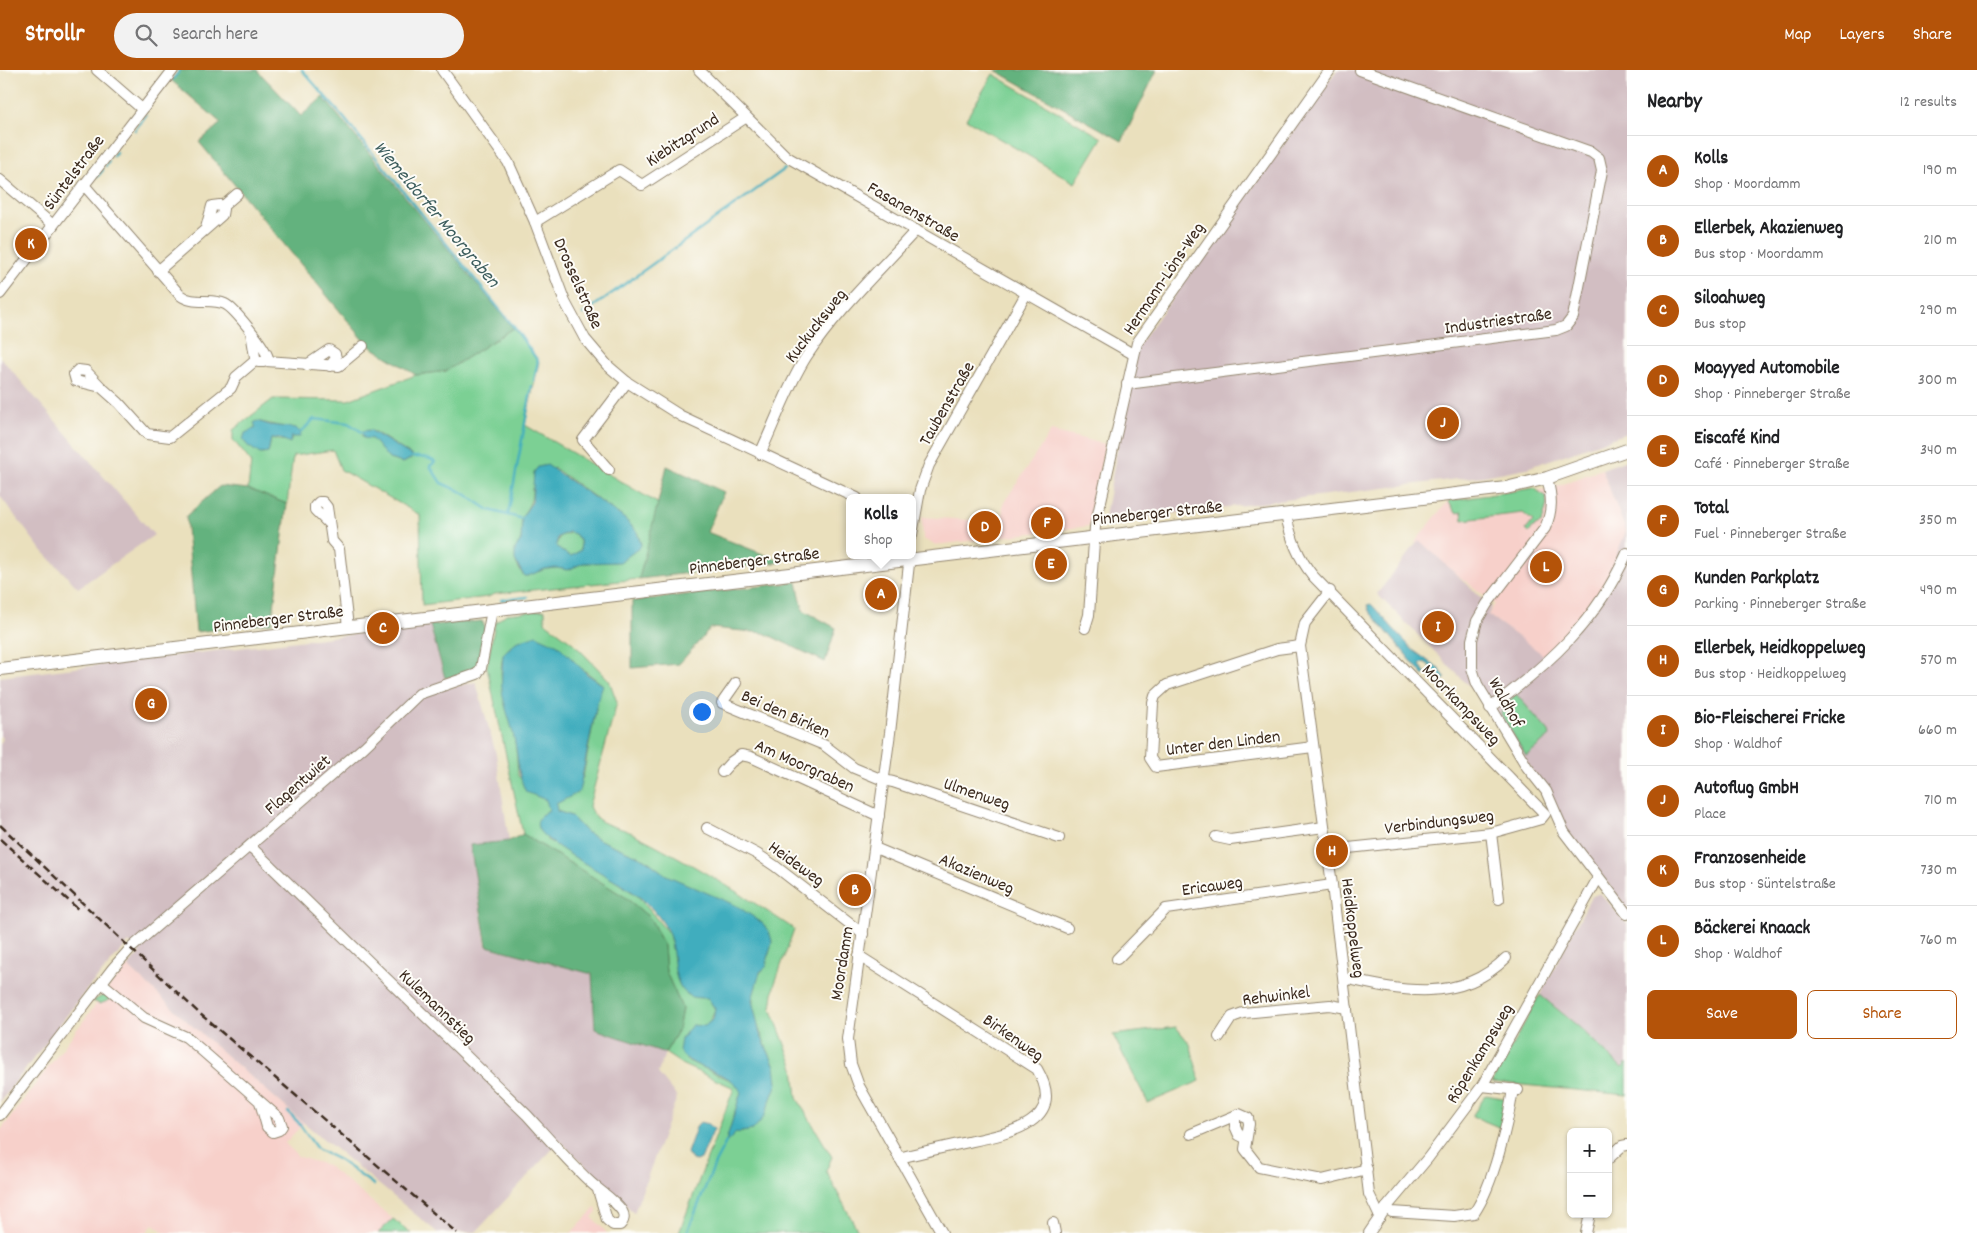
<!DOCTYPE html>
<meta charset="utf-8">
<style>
body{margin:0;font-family:Dekko,sans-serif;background:#f2f2f2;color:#202124}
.controls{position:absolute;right:15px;bottom:15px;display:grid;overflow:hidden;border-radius:8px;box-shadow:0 1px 4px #0004}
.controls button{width:45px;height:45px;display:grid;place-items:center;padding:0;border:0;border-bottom:1px solid #e0e0e0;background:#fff;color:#202124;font:25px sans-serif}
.you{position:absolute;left:701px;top:641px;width:18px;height:18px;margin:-12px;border:4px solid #fff;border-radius:50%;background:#1a73e8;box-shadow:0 0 0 8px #1a73e833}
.badge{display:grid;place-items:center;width:32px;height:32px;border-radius:50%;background:#b45309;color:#fff;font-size:16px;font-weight:700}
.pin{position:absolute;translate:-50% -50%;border:2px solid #fff;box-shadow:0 1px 5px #0006}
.popup{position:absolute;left:846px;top:424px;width:70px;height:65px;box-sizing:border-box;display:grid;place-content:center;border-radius:8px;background:#fff;filter:drop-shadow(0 1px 4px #0005);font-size:16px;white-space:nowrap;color:#757577}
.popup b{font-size:19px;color:#202124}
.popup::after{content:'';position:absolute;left:50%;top:100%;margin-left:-10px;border:10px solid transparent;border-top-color:#fff}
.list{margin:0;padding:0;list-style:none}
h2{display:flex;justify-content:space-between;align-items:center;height:65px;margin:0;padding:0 20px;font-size:21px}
h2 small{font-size:16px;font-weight:400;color:#757577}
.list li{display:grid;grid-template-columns:32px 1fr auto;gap:15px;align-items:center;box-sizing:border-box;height:70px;padding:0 20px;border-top:1px solid #e0e0e0}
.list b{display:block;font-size:19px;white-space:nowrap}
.list p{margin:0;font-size:16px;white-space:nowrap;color:#757577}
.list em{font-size:16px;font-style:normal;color:#757577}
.actions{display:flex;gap:10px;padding:15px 20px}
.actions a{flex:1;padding:11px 0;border:1px solid #b45309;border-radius:8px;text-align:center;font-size:18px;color:#b45309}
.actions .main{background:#b45309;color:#fff}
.icon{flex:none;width:28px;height:28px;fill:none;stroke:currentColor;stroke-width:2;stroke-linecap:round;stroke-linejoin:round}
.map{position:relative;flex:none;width:1627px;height:1163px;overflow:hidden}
header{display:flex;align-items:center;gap:30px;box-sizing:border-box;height:70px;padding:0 25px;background:#b45309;color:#fff}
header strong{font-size:24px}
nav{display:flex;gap:28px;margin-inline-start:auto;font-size:18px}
.search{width:350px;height:45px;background:#f2f2f2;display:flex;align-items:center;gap:12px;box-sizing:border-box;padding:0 18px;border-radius:28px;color:#757577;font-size:19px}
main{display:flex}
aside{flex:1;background:#fff}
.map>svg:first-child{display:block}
.built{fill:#f7d0ca}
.industrial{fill:#d2bec2}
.green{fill:#7bd094;stroke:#5b7d59;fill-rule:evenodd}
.forest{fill:#64b27e;stroke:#506e4e}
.water{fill:#40adbe;stroke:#3e6c6e;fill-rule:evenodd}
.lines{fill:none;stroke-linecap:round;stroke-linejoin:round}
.stream{stroke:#40adbe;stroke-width:2.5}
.minor-casing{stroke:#92856e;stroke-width:12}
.major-casing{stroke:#92856e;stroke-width:14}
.minor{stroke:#fff;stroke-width:10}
.major{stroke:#fff;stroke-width:12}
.rail{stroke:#3b2a1e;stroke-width:2.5;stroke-dasharray:8 4;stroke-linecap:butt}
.labels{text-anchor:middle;stroke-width:4;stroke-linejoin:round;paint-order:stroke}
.street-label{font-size:18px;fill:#3b2a1e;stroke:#fdfcf7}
.water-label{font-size:19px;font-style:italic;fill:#3d5e5e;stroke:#fdfcf7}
</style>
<header>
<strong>Strollr</strong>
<div class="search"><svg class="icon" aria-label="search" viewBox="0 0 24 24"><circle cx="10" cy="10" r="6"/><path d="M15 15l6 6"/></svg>Search here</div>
<nav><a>Map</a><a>Layers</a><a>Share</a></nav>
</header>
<main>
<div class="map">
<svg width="1627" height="1163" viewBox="0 0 1627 1163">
<rect width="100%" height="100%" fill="#fdfcf7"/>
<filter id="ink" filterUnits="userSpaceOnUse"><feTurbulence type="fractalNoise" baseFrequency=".02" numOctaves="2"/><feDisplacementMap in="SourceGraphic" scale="10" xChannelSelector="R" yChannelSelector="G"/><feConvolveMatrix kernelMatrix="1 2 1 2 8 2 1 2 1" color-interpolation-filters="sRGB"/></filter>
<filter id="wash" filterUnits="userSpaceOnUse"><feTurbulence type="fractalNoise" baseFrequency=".0096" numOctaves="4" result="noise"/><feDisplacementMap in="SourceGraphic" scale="20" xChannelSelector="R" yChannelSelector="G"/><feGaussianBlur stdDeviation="1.12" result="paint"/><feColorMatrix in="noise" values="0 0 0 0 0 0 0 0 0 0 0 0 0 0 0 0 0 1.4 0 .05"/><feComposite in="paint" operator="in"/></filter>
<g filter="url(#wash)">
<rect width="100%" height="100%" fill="#eae0bd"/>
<g class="built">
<polygon points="1051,361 1105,374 1089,456 936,475 923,469 922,447 1002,452 1003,434"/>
<polygon points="1602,399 1626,461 1605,512 1592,533 1570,565 1545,587 1488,545 1495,534 1415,472 1448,431 1550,419"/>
<polygon points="128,896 189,953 304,1053 285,1073 299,1087 327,1095 393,1149 378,1163 165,1163 153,1154 146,1163 0,1163 0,1061 109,917"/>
<polygon points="596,1137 597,1142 592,1147 607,1163 571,1163"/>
</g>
<g class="industrial">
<polygon points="1337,0 1627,0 1627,363 1527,398 1483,406 1104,452 1135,280"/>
<polygon points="0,287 154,465 78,518 38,476 0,426"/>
<polygon points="1627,390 1627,839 1565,758 1519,679 1472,619 1377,524 1419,470 1492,537 1488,545 1545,586 1549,585 1570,565 1592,533 1605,512 1626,461 1602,399"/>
<polygon points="430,555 447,618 476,612 496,684 509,771 470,775 486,876 592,904 595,959 665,983 658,1003 677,1027 634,1143 560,1071 476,1162 438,1163 304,1053 189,953 132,900 128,896 140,883 129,872 88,918 0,1032 0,675 3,668 0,666 0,607"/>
<polygon points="1600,823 1627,854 1627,993 1622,998 1579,957 1540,925 1591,827"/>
</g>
<g class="green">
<polygon points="993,4 1102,68 1075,113 966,49"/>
<path d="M 513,258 L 539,292 L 525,355 L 659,434 L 639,509 L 495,524 L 488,527 L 422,535 L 420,445 L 341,400 L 333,380 L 293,386 L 287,434 L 248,419 L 251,392 L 233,370 L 233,360 L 273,329 L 348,330 L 416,305 L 446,301 ZM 261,352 L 292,359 L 295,366 L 291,367 L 291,371 L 271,369 L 268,383 L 262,384 L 246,373 L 249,361 L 257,358 L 255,353 ZM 363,361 L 375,362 L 414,387 L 403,393 L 389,389 L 372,368 L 362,366 ZM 554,398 L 624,448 L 637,462 L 641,474 L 627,487 L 615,492 L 583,493 L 568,500 L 557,498 L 545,499 L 524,506 C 512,489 514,488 521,470 C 523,465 520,457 522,450 C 525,437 533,436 532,418 Z"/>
<polygon points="1534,418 1546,427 1547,434 1542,453 1533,457 1529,463 1526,460 1533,451 1523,443 1463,450 1462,442 1456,443 1448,431"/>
<polygon points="573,462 580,470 581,480 571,486 561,481 556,475 560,466"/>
<path d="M 545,540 L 545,552 L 573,573 L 609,610 L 617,632 L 589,736 C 596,756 615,755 632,763 C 688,791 742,824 794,859 L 774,916 L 771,938 L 794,998 L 797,1028 L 832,1087 L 826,1101 L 859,1163 L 679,1163 L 734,1018 L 683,995 L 665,983 L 678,961 L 682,938 L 666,902 L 664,876 L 650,848 L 625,827 L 523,764 L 487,597 L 495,553 L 506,544 ZM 516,572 L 572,591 L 603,615 L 597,633 L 583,707 L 567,728 L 560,730 L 556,734 L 557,741 L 571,746 L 586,762 L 600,770 L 645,789 L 666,805 L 772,871 L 766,897 C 737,919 763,970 775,996 L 753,1060 L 736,1063 L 726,1073 L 741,1022 L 737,1013 L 686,990 C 693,977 713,950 715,939 L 708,928 L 693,927 L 672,878 L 669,864 L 638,826 L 572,783 L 547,770 L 541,745 L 549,740 L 547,730 L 518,706 C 517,689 516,672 512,655 C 507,632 497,611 503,586 C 504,581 512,576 516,572 Z"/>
<polygon points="1516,624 1549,662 1550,666 1526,686 1501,644 1504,636"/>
<polygon points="104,925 114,928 100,934 93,931"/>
<polygon points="1540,925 1579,957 1622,998 1627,993 1627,1025 1492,1012"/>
<polygon points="1176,957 1190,974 1200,1011 1148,1033 1113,965"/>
<polygon points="1486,1025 1508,1029 1501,1058 1472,1046"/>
<polygon points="393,1149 411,1163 378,1163"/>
</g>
<g class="forest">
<polygon points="180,0 257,0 301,46 323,27 513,258 446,301 416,305 368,275 199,72 221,53 171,10"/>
<polygon points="995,0 1157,0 1122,71"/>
<polygon points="667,396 724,422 707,462 783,492 639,509"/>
<polygon points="220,416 248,419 287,434 272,553 196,562 186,446"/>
<polygon points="797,512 803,540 836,558 825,592 764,563 711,558 679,594 632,598 632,531"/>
<polygon points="482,551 485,557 478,593 472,602 445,608 430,555"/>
<polygon points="523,764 625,827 650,848 664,876 666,902 682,938 678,961 665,983 595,959 592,904 487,876 470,775 509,771"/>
</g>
<g class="water">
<polygon points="257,351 270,355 296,358 301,363 300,367 291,367 290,373 279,368 271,369 268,383 260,384 248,376 243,370 245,363 256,358 254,353"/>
<polygon points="370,360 414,387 403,393 389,389 372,369 363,368 363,361"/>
<path d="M 547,395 L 624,448 L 637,462 L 641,475 L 639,478 L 620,492 L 583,493 L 568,500 L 557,498 L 545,499 L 528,506 L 524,506 L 515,490 L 515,479 L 521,470 L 522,447 L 532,432 L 534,402 L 538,397 ZM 569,462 L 575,464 L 580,470 L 581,480 L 571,486 L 561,481 L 556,475 L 558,467 Z"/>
<polygon points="1371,534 1413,580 1439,599 1446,608 1443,610 1432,602 1429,595 1424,592 1420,595 1426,604 1424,606 1369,541 1367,535"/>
<path d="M 536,565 L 558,575 L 587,604 L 603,615 L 597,633 L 579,722 L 556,734 L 557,741 L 571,746 L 586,762 L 600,770 L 645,789 L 666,805 L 737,836 L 761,852 L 769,861 L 772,871 L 766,897 L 760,902 L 752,930 L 760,964 L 775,996 L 777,1013 L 764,1047 L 753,1060 L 736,1063 L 725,1074 L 741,1022 C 730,999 694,1002 679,981 L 681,969 L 692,955 L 705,956 L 713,949 L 715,939 L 708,928 C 703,928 697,928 692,927 C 669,917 677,884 669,865 C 665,852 649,834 638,826 C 620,811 543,774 538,758 C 535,748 543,744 549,740 L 546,730 L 526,722 C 517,703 519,693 515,673 C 513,658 507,645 504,631 C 500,615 502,600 503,584 L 516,572 Z"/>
<polygon points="700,1052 709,1054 714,1059 701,1089 697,1091 692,1090 687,1083 697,1055"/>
</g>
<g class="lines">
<g class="stream">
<polyline points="302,0 344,48 514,257 538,291 534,311"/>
<polyline points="173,9 180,0"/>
<polyline points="135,60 146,45"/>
<polyline points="113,86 116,82"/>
<polyline points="106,96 109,91"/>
<polyline points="97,107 103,100"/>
<polyline points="583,244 785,99"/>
<polyline points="301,362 314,349 348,353 365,364"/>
<path d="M 411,387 C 420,387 427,386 435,392 L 430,396 L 441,413 L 462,422 L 489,440 L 523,449"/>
<polyline points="508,445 532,316"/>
<polyline points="501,530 527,527"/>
<polyline points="288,1042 298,1052 317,1079 339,1090 374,1115"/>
<polyline points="687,1163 716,1091 726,1072"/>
</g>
</g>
</g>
<g filter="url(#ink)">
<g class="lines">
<g class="minor-casing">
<g id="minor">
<polyline points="97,0 142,39"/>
<polyline points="442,0 508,92 535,152 565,232 585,269 607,295 627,312 681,346 857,428"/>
<polyline points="699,0 787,87 1133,284"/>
<polyline points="0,110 53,155"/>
<path d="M 84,115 L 180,225 C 192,235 211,228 225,234 C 234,238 266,278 268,288 L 264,292 L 258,292 L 255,287 L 251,262"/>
<polyline points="222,137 237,124"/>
<polyline points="535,152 619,100 642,115 745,48"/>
<polyline points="158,201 222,145 223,139 220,135 212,136 206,158"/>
<polyline points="0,224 173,0"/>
<polyline points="266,291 339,296 363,276"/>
<polyline points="307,295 329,280 335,284 336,288 330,296"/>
<polyline points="1127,314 1556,260 1566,256 1573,247 1602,101 1599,88 1591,82 1360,0"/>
<polyline points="101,317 86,301 78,300 74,304 76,311 101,317 119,333 147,364 170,367 231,318 236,307 256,290"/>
<path d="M 760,384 C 775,352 787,317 806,287 C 836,241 879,201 916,160"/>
<polyline points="609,400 583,370 627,312"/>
<path d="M 1547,408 C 1552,427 1553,440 1545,458 L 1487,534 L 1477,551 L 1472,570 L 1472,598 L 1477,614 L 1527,697 L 1546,721 L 1564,762 L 1627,844"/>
<path d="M 1286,445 C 1291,469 1298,487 1313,506 L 1545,744 L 1541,749 L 1491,763 L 1339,779"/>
<polyline points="329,454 315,440 315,436 319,432 323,432 327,437 332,471 339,479 348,557"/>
<polyline points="912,465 920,420 929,395 1026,224"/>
<polyline points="910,485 890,663 848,969 851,994 859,1016 942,1163"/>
<polyline points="1330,521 1305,553 1300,576 1332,815 1369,1124 1380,1147"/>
<polyline points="1085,558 1089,545 1095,457 1137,273 1330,0"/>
<polyline points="1300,576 1277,579 1167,615 1155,626 1153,633 1150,688 1156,697 1313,677"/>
<polyline points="736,613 722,633 824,675 854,698 883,710 893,712 1059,768"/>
<path d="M 1490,638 C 1550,593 1596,552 1627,483"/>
<polyline points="722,702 731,692 741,685 751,687 879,746"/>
<polyline points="707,758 757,784 775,796 863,864"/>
<polyline points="1491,763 1499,829"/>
<polyline points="1216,767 1230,770 1324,757"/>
<path d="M 251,777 L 527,1045 C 547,1067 566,1089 588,1110 C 599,1121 613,1128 622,1141 C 625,1146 624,1151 620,1155 L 613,1155 L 607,1150 L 598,1120"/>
<polyline points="875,778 1067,858"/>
<path d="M 859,886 L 1037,999 C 1069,1053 1007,1064 968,1072 C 945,1077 922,1082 899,1088"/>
<polyline points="1117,889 1166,839 1332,815"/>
<path d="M 1344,908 C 1400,921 1460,934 1506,888"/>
<polyline points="102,913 144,948 186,967 199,978 279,1048 282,1056 279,1060 273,1062 267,1057 260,1032"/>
<polyline points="1219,967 1232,947 1243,943 1330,935 1347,938"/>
<polyline points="1482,1016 1518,1020"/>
<polyline points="0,1045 113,898 130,879 364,677 419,624 477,604 481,598 492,540"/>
<polyline points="1235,1046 1235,1056 1239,1065 1245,1068"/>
<polyline points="1191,1064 1239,1044 1248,1048 1249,1054 1245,1079 1259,1097 1322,1110 1367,1099"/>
<polyline points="1608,1089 1622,1076 1627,1075"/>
<path d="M 1386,1138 L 1392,1142 L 1454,1146 L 1474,1143 C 1493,1116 1508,1053 1513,1019"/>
<polyline points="1053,1153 1055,1163"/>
<polyline points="1369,1163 1386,1138 1428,1088 1482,1016 1598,808"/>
<polyline points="1586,1163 1590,1144"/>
</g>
</g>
<g class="major-casing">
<polyline id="major" points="0,599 1506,418 1547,408 1627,380"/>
</g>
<use href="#minor" class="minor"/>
<use href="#major" class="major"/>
<g class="rail">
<polyline points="0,755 199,943 457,1163"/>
<polyline points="0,769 79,840"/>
</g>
</g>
</g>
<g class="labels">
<g class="street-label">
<text transform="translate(682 69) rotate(-33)" y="6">Kiebitzgrund</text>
<text transform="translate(73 102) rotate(-53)" y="6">Süntelstraße</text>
<text transform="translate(914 141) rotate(30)" y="6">Fasanenstraße</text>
<text transform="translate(1163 208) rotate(-56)" y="6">Hermann-Löns-Weg</text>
<text transform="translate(579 213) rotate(66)" y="6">Drosselstraße</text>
<text transform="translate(1498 250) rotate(-8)" y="6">Industriestraße</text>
<text transform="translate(815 255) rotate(-52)" y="6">Kuckucksweg</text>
<text transform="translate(946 333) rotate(-60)" y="6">Taubenstraße</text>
<text transform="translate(1157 442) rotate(-6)" y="6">Pinneberger Straße</text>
<text transform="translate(754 490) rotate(-7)" y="6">Pinneberger Straße</text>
<text transform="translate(278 548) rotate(-7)" y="6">Pinneberger Straße</text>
<text transform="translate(1507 632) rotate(61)" y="6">Waldhof</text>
<text transform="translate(1462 634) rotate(46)" y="6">Moorkampsweg</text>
<text transform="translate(786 643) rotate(24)" y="6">Bei den Birken</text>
<text transform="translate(1223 672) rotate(-7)" y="6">Unter den Linden</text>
<text transform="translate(805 695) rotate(24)" y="6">Am Moorgraben</text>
<text transform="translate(297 714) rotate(-41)" y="6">Flagentwiet</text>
<text transform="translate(977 723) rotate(19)" y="6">Ulmenweg</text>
<text transform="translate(1439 751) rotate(-7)" y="6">Verbindungsweg</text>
<text transform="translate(797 793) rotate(36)" y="6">Heideweg</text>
<text transform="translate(977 803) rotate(23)" y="6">Akazienweg</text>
<text transform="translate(1212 815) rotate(-8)" y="6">Ericaweg</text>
<text transform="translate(1354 858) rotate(83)" y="6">Heidkoppelweg</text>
<text transform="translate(841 893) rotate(-81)" y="6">Moordamm</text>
<text transform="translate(1276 925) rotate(-7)" y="6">Rehwinkel</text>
<text transform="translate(438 936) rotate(44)" y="6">Kulemannstieg</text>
<text transform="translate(1014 967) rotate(35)" y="6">Birkenweg</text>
<text transform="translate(1479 983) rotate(-59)" y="6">Röpenkampsweg</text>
</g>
<g class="water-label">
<text transform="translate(438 143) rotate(50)" y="7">Wiemeldorfer Moorgraben</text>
</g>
</g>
</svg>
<div class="controls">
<button>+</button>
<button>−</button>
</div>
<div class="you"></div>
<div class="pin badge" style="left:881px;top:524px">A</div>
<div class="popup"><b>Kolls</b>Shop</div>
<div class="pin badge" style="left:855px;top:820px">B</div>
<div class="pin badge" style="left:383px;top:558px">C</div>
<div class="pin badge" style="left:985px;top:457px">D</div>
<div class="pin badge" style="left:1051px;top:494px">E</div>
<div class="pin badge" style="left:1047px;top:453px">F</div>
<div class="pin badge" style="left:151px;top:634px">G</div>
<div class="pin badge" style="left:1332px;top:781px">H</div>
<div class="pin badge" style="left:1438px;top:557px">I</div>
<div class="pin badge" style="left:1443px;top:353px">J</div>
<div class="pin badge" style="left:31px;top:174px">K</div>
<div class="pin badge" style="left:1546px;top:497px">L</div>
</div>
<aside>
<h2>Nearby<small>12 results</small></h2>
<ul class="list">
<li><span class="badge">A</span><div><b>Kolls</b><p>Shop · Moordamm</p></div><em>190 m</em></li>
<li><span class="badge">B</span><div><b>Ellerbek, Akazienweg</b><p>Bus stop · Moordamm</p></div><em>210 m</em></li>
<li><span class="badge">C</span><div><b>Siloahweg</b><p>Bus stop</p></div><em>290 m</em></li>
<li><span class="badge">D</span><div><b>Moayyed Automobile</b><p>Shop · Pinneberger Straße</p></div><em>300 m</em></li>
<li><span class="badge">E</span><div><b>Eiscafé Kind</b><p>Café · Pinneberger Straße</p></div><em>340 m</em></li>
<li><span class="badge">F</span><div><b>Total</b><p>Fuel · Pinneberger Straße</p></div><em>350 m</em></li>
<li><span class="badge">G</span><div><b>Kunden Parkplatz</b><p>Parking · Pinneberger Straße</p></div><em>490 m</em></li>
<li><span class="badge">H</span><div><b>Ellerbek, Heidkoppelweg</b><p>Bus stop · Heidkoppelweg</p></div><em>570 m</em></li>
<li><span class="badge">I</span><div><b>Bio-Fleischerei Fricke</b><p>Shop · Waldhof</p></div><em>660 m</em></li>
<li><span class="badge">J</span><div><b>Autoflug GmbH</b><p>Place</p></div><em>710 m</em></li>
<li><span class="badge">K</span><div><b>Franzosenheide</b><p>Bus stop · Süntelstraße</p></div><em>730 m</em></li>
<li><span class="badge">L</span><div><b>Bäckerei Knaack</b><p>Shop · Waldhof</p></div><em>760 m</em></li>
</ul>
<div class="actions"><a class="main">Save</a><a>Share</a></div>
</aside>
</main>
